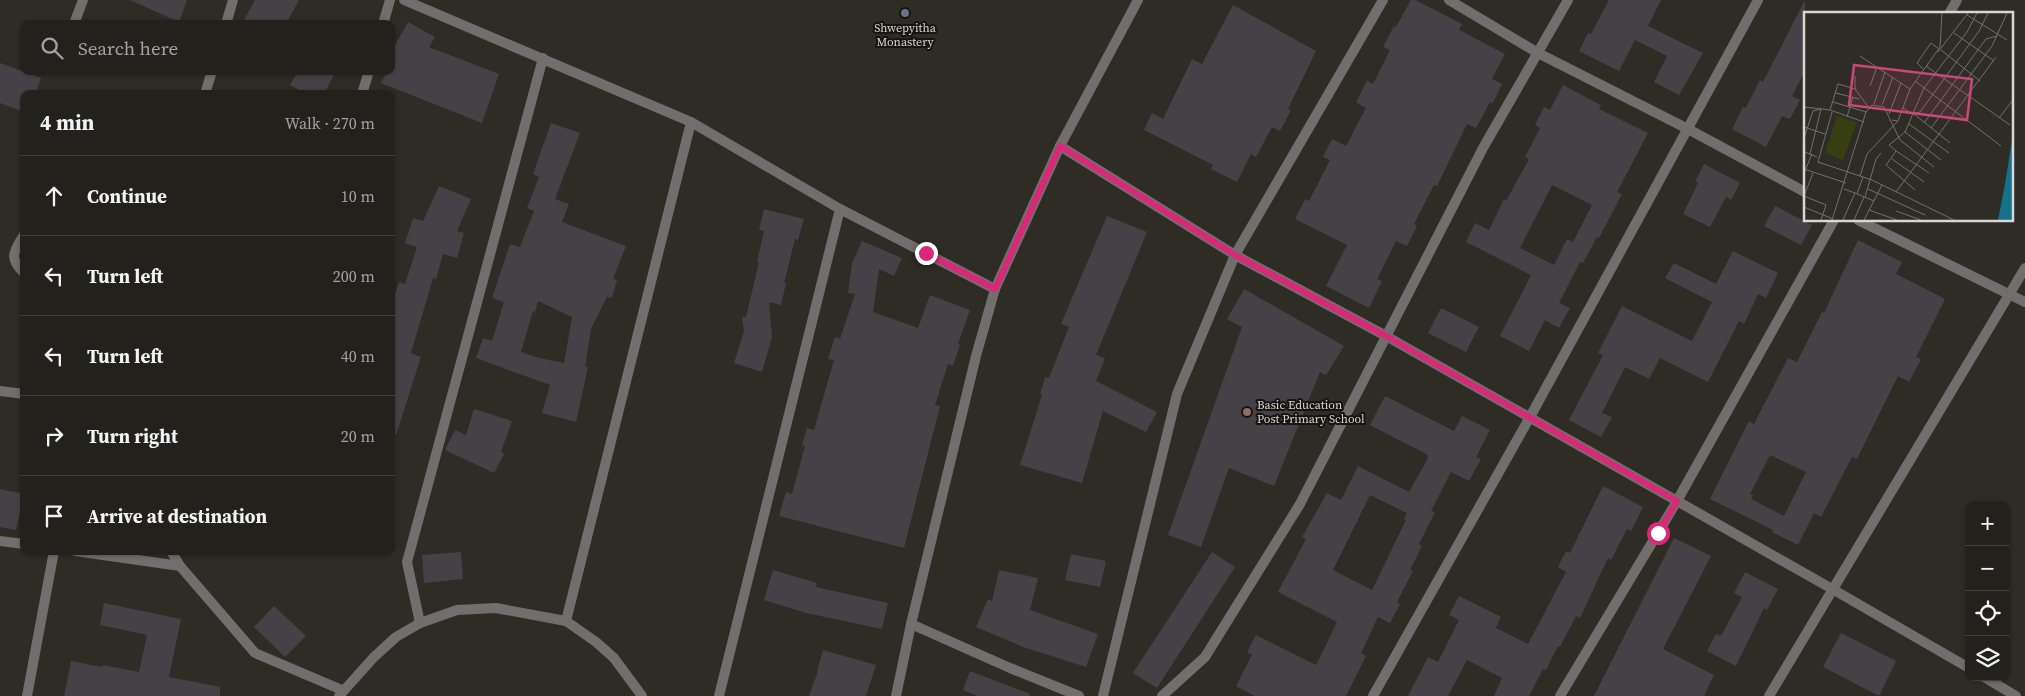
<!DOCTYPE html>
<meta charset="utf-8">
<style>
body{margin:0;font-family:"Source Serif 4",serif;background:#2a2925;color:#f1f3f6}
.controls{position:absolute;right:15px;bottom:15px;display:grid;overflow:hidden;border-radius:10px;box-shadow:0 1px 4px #0004}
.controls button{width:45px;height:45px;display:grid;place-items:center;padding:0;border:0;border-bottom:1px solid #3f3e3b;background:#22211c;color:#f1f3f6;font:25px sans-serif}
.stop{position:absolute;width:15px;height:15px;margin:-11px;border:4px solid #db2777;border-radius:50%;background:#fff}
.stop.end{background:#db2777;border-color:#fff;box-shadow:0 1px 5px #0008}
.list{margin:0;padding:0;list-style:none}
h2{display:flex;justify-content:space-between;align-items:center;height:65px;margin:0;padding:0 20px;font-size:21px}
h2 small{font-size:16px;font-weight:400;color:#a2a3a3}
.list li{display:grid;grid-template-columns:32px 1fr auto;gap:15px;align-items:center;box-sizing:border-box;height:80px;padding:0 20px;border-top:1px solid #3f3e3b}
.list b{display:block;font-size:19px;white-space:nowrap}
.list em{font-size:16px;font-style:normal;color:#a2a3a3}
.icon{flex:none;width:28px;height:28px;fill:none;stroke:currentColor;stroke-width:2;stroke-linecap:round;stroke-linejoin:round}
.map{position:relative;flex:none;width:2025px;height:696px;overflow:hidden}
.search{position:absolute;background:#22211c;box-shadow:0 1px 4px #0004;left:20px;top:20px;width:375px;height:55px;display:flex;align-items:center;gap:12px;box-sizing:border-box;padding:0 18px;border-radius:10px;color:#a2a3a3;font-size:19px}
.panel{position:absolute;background:#22211c;box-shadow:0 1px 4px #0004;left:20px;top:90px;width:375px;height:465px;border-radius:10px}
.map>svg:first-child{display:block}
.building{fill:#464147;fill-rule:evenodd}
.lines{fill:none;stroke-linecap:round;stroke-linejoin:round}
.minor{stroke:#726e6d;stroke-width:10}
.tertiary{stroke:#726e6d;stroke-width:10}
.route{stroke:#db2777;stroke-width:6}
.worship-dot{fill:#6b7280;stroke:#151411;stroke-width:2}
.education-dot{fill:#8d6e63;stroke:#151411;stroke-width:2}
.labels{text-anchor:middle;stroke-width:4;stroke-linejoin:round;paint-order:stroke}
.poi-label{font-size:12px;fill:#d8d7d3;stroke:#151411}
.inset-road{fill:none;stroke:#72706b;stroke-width:1}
.view{fill:#c84879;fill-opacity:0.15;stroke:#c84879;stroke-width:2.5}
.inset-edge{fill:none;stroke:#d8d7d3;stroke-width:2.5}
</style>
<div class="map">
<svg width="2025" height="696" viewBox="0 0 2025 696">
<rect width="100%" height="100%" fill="#2e2c25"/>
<g class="building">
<polygon points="130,0 187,0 179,22"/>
<polygon points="255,0 299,0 286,24 242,24"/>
<polygon points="1411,0 1415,0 1462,24 1459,30 1505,54 1492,79 1502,84 1493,103 1490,102 1476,128 1467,124 1437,186 1434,185 1414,224 1417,226 1407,246 1396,241 1377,279 1382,281 1369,308 1326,286 1347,245 1295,219 1305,199 1309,201 1330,160 1323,157 1332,139 1346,146 1366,108 1356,102 1367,81 1373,84 1390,50 1383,47 1394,26 1396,27"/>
<polygon points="1609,0 1661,0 1648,26 1703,53 1679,95 1654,82 1667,56 1635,40 1619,71 1579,51 1588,33 1591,34"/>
<polygon points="1805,0 1805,71 1792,96 1800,100 1790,119 1782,116 1766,147 1732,129 1743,107 1746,108 1760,80 1763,82"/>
<polygon points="1233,5 1316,51 1288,109 1291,110 1280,131 1272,127 1256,157 1251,154 1237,182 1211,169 1213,165 1144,130 1152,113 1163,119 1192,59 1202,64"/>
<polygon points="408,22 435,37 429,47 499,74 482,123 381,83 387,71 391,71 391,53"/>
<polygon points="0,63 41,78 35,94 24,94 24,112 0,103"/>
<polygon points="298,71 336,71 324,94 307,94 290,85"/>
<path d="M 1563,85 L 1601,105 L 1599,109 L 1648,133 L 1617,192 L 1622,194 L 1599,238 L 1597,237 L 1583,263 L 1580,262 L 1559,303 L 1570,308 L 1559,328 L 1545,320 L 1529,351 L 1500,336 L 1531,275 L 1466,242 L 1475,223 L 1489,230 L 1504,199 L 1506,201 L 1529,159 L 1525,157 L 1540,128 L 1535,125 L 1544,107 L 1550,110 ZM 1552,185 L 1592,205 L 1573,242 L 1567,239 L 1554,265 L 1520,248 Z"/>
<path d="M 551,123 L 580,133 L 555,199 L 569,204 L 562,222 L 626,246 L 613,279 L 617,280 L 612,298 L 607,297 L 591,329 L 585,367 L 588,367 L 576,422 L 542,413 L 550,385 L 476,358 L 483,338 L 492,341 L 504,302 L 492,298 L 510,244 L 520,247 L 534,211 L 527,208 L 539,177 L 533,174 ZM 538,301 L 572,317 L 564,363 L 539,358 L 521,352 L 533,311 L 535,312 Z"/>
<polygon points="1704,164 1740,183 1731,200 1726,197 1710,227 1683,214 1698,183 1695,182"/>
<polygon points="439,186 471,199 457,231 464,233 457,258 443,254 436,279 433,278 411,353 421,357 396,435 391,434 391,306 399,282 405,284 417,247 405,243 413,218 423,221"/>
<polygon points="1775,206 1812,225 1801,245 1764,226"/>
<polygon points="764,209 804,219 798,240 795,239 784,283 786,283 781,305 769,302 772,337 762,372 734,363 744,331 742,317 746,317 759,262 757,262 764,231 759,230"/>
<polygon points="1107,216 1147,232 1096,355 1105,358 1096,381 1157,412 1146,432 1103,411 1082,483 1020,465 1042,395 1040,394 1045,377 1049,378 1069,327 1061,324"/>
<path d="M 1858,240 L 1902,262 L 1896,274 L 1945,299 L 1916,357 L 1921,359 L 1909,382 L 1898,376 L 1857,459 L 1852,457 L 1821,517 L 1814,513 L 1798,545 L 1772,532 L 1773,530 L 1710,499 L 1749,421 L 1754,424 L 1788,358 L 1797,362 L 1822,312 L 1824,313 ZM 1770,455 L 1806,472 L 1784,516 L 1751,499 L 1753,495 L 1750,494 Z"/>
<polygon points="862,241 902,258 894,276 879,269 873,312 918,328 930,295 970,310 958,344 960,345 953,366 948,364 935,405 940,406 904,548 779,516 786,492 792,494 805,446 802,445 807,428 814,430 834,360 828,359 835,337 840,339 855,294 848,293 852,263"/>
<polygon points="1733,251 1778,273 1766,298 1758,294 1744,324 1739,321 1708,382 1660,358 1649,379 1625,367 1602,413 1612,417 1601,437 1569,420 1603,355 1598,353 1622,306 1692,341 1712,302 1665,278 1674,263 1716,284"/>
<polygon points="1244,289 1344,346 1326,375 1320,372 1274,486 1229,468 1201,547 1168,535 1242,327 1227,319"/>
<polygon points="1441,308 1479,327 1466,352 1428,333"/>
<path d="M 1385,396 L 1454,431 L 1462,416 L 1490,430 L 1476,457 L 1481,459 L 1469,481 L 1451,472 L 1431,511 L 1435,512 L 1419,544 L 1422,546 L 1410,570 L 1413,571 L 1397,602 L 1400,604 L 1390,623 L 1378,617 L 1361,653 L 1366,656 L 1346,696 L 1255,696 L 1236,686 L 1252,655 L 1247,652 L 1256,635 L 1316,665 L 1337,622 L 1278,592 L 1306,539 L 1302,537 L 1327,493 L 1341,500 L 1358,466 L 1409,492 L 1427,460 L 1428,455 L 1370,425 ZM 1370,495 L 1407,513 L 1404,519 L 1406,520 L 1372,590 L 1333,570 Z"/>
<polygon points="474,409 512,421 501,452 504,454 494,473 445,450 455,430 466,435"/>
<polygon points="1603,486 1643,507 1631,531 1627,529 1611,560 1608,558 1580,618 1576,616 1560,647 1558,646 1546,670 1543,669 1529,696 1494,696 1502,678 1467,660 1448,696 1408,696 1428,657 1438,662 1459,620 1449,615 1459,596 1501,617 1496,628 1528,644 1566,572 1558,567 1566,551 1570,553"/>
<polygon points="0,489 24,494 16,530 0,527"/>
<polygon points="1674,538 1711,556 1663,649 1714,675 1704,696 1594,696"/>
<polygon points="461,552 463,579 424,583 422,555"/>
<polygon points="1212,552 1235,567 1157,688 1133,673"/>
<polygon points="1071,554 1106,561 1100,587 1065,580"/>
<polygon points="773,570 817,583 816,587 888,603 882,629 806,613 764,600"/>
<polygon points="999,570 1038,578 1030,610 1098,634 1086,667 1023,647 976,627 988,599 992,601"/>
<polygon points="1745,572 1778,589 1767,610 1764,608 1736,666 1707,651 1716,634 1721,636 1742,597 1734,593"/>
<polygon points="104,603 181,619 169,677 220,687 220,696 64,696 71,661 102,667 103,665 139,672 147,635 100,625"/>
<polygon points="274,606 306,636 285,657 254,627"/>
<polygon points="1841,633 1896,661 1879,696 1823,667"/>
<polygon points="823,650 876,665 866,696 809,696 818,671 817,671"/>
<polygon points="970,671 1030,694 1030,696 978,696 963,690"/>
</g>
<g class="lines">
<g class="minor">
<polyline points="404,0 691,122 840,209 995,289"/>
<polyline points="1449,0 1538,53 1688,129 1805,192"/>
<polyline points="1949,14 1957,0"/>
<polyline points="74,24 83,0"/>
<polyline points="226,24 233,0"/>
<polyline points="383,24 390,0"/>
<polyline points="205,94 212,71"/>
<polyline points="362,94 369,71"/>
<polyline points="1060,146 1235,255 1386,336 1834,590 1969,668"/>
<polyline points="1858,220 2025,302"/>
<path d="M 24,235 C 14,251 8,258 24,273"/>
<polyline points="0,391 24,394"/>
<polyline points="0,541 24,544"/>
<polyline points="75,551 180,566"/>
<polyline points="171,551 180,566 255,653 342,690"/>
<polyline points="566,621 691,122"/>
<polyline points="420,623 407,562 543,58"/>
<polyline points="911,624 1010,668 1079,696"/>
<polyline points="1984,677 2016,696"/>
<polyline points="27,696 54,551"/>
<polyline points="719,696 840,209"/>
<polyline points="1103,696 1177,394 1235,255 1383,0"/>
<polyline points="1162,696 1205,657 1300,504 1483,148 1568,0"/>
<polyline points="1373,696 1530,417 1758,0"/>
<polyline points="1560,696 1677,501 1834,220"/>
<polyline points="1769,696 2025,268"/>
</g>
<g class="tertiary">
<polyline points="339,696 374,657 396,637 420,623 457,610 496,608 566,621 596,642 614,658 642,696"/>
<polyline points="896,696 911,624 976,356 995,289 1060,146 1138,0"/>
</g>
</g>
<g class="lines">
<polyline class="route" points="926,253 995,289 1060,146 1235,255 1386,336 1677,501 1658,533"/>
</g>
<circle class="worship-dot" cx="905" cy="13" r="5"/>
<circle class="education-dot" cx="1247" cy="412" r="5"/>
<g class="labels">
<g class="poi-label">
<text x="905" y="32">Shwepyitha<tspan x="905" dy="14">Monastery</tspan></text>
<text x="1257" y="409" text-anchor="start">Basic Education<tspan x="1257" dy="14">Post Primary School</tspan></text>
</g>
</g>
<g transform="translate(1804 12)">
<rect width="209" height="209" fill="#2e2c25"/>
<path d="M 33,104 L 53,110 L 39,148 L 21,141 Z" fill="#373e11"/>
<path d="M 209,122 L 209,208 L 194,208 L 201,172 Z" fill="#15728b"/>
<path class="inset-road" d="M 163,3 L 203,28M 150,21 L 190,49M 137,38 L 176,69M 134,40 L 164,1M 56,44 L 106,77M 122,54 L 206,113M 119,57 L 113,51 L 127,31 L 135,37M 51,64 L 51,77 L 65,96M 111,69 L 197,134M 66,74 L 73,55M 32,81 L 55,87M 29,90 L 62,100M 70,92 L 81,60M 78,93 L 89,65M 0,95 L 26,98 L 60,110M 99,96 L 109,102 L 116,100 L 175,19 L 184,1M 26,98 L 34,72 L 51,77M 28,100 L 14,150 L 68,168 L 150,208M 85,102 L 97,71M 110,102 L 146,131M 43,105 L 49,85M 195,106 L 209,88M 88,108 L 94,109 L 106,77 L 136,35 L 138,1M 120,111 L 182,27 L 193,24M 105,112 L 145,141M 0,115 L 21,122M 127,116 L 188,34 L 203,1M 101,120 L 137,148M 0,126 L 9,99 L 17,97 L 6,142M 0,136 L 1,140 L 13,145M 92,139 L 125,161M 88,147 L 120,170M 0,157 L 42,171M 0,161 L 8,142M 56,164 L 63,142 L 94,109M 64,177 L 121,203M 111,178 L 82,153 L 92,139 L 85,133 L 101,120 L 120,76 L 163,20 L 173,1M 92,180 L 192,45M 51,181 L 70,189M 53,182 L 59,165M 0,184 L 22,193 L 17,208M 0,184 L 9,161M 61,185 L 72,147 L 77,141M 0,195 L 29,207M 65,198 L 93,208M 92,199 L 117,208M 28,208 L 62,100 L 68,93 L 80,95 L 96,128 L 130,155M 39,208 L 51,181 L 40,177M 50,208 L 60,185M 60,208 L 78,173"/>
<path class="view" d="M 50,53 L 168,67 L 163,108 L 45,93 Z"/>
<rect width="209" height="209" class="inset-edge"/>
</g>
</svg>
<div class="controls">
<button>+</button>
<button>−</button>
<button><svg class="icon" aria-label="locate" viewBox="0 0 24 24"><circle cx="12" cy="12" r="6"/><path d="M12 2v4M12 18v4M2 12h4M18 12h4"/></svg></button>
<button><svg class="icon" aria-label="layers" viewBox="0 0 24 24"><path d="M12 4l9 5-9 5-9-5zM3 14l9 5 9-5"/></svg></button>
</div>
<div class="stop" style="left:1658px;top:533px"></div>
<div class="stop end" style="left:926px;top:253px"></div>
<div class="search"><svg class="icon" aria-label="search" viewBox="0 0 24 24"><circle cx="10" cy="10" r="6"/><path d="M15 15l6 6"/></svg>Search here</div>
<section class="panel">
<h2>4 min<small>Walk · 270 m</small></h2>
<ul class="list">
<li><svg class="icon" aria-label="ahead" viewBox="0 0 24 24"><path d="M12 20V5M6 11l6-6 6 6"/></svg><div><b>Continue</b></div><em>10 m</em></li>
<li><svg class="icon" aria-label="left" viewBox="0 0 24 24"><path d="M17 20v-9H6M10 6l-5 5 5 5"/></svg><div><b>Turn left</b></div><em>200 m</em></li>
<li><svg class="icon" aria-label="left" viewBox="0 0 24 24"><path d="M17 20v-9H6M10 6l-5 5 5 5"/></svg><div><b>Turn left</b></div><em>40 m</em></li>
<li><svg class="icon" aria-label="right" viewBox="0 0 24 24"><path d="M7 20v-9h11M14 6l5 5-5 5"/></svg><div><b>Turn right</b></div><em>20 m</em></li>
<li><svg class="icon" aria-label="arrive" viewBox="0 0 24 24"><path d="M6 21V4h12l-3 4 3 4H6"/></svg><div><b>Arrive at destination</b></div></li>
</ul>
</section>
</div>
